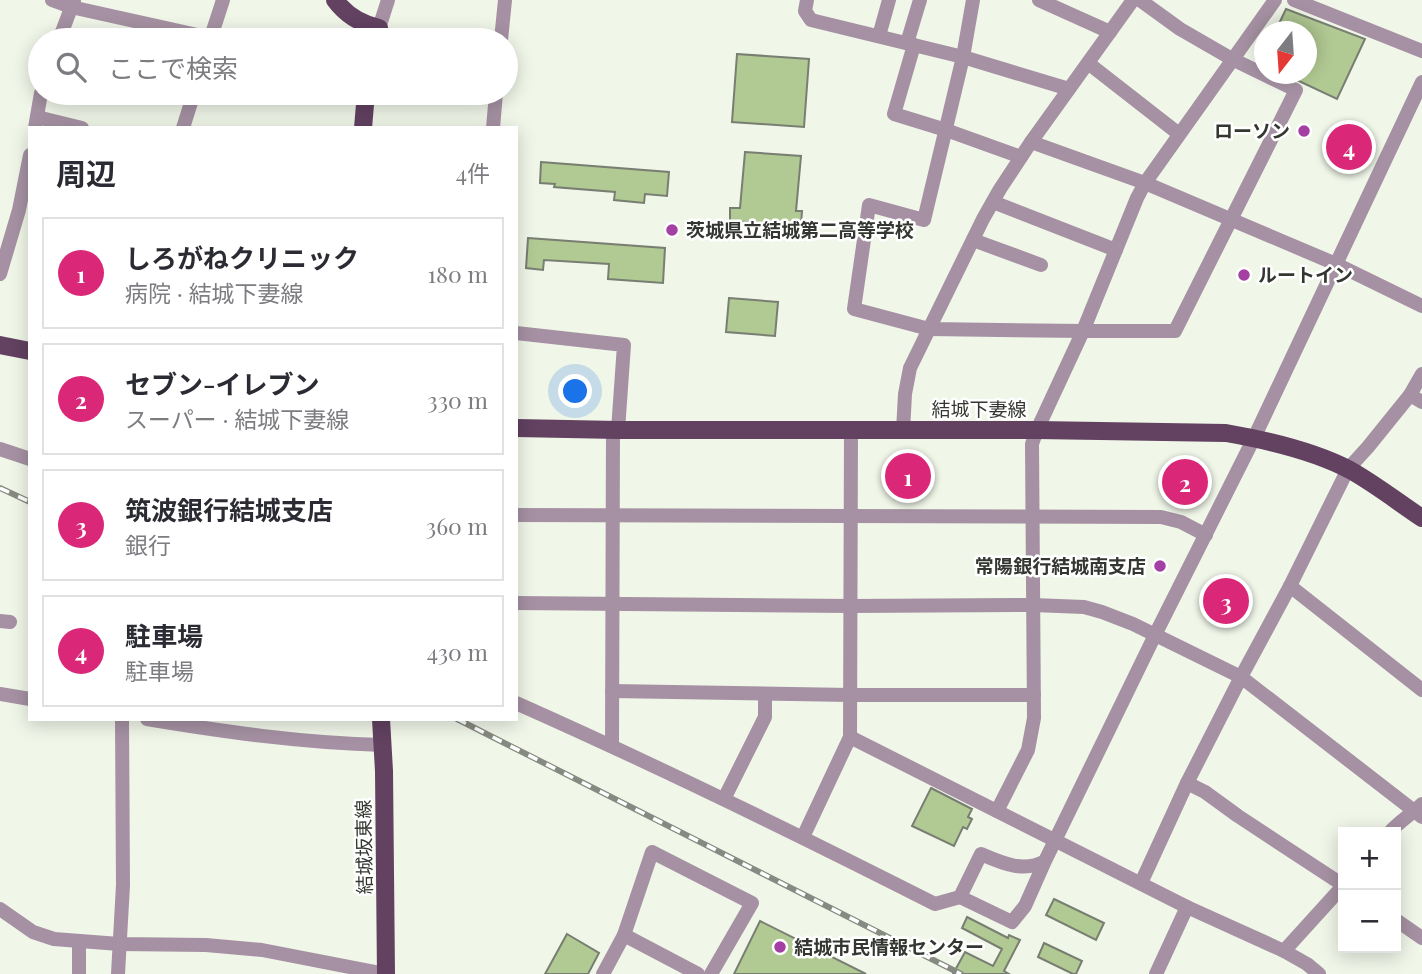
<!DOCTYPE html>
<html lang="ja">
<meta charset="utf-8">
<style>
body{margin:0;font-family:"Playfair Display","Noto Sans JP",serif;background:#f7f7f7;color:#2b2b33}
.controls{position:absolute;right:21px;bottom:21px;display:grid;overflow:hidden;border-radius:0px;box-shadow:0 4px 18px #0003}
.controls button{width:63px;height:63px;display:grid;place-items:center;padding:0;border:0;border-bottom:2px solid #e1e1e2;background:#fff;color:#2b2b33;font:35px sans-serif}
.compass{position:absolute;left:1254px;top:21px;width:63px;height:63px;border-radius:50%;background:#fff;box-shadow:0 4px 18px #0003;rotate:197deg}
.you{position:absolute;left:576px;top:392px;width:24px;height:24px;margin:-18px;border:5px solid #fff;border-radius:50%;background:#1a73e8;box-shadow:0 0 0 10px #1a73e833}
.badge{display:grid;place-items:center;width:46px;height:46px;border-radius:50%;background:#db2777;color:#fff;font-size:23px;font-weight:700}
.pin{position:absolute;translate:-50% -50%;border:4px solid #fff;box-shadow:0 2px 7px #0006}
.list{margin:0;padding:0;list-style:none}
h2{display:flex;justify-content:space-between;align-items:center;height:91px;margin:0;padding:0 28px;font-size:30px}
h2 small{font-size:23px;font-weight:400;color:#7c7c81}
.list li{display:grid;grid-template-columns:46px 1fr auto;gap:21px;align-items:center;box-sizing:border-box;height:112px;margin:0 14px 14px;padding:0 14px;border:2px solid #e1e1e2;border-radius:0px}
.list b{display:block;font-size:26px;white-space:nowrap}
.list p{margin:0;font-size:23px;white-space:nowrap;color:#7c7c81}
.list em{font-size:23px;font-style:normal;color:#7c7c81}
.icon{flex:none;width:38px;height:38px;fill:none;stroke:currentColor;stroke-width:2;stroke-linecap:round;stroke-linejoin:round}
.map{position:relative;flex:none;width:1422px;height:974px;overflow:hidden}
.search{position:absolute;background:#fff;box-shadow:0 4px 18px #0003;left:28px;top:28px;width:490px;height:77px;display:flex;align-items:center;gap:18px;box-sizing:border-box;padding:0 24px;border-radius:38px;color:#7c7c81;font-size:26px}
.panel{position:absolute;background:#fff;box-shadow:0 4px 18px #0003;left:28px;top:126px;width:490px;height:595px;border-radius:0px}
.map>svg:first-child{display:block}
.building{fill:#b1c993;stroke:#787e71;stroke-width:2}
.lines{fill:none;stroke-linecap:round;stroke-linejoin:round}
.minor{stroke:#a591a3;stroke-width:14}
.major{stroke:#624161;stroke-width:18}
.rail-casing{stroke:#868a81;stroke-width:6}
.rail{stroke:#fff;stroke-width:3.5;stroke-dasharray:10;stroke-linecap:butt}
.poi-dot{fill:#a43fa3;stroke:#fff;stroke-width:2.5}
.labels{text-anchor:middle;stroke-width:5;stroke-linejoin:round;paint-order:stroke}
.poi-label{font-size:19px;font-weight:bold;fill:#343731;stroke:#fff;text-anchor:start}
.street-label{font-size:19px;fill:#343731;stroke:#fff}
</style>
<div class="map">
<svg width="1422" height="974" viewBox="0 0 1422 974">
<rect width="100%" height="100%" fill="#f0f6e8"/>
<g class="building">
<polygon points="1286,9 1365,39 1337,99 1284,74 1306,74 1306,32 1275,32"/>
<polygon points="737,54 809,59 804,127 732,122"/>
<polygon points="745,152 801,156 796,211 802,211 801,225 730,221 730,208 740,208"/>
<polygon points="541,162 669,172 667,196 645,194 644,203 614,200 615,192 554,187 555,184 540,183"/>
<polygon points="528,238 665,248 663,283 608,279 609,264 544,260 543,270 526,268"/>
<polygon points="729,298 778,302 775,336 726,332"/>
<polygon points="931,788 972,809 968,817 972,819 967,829 963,827 954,846 912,826"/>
<polygon points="1054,899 1104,923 1096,940 1046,915"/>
<polygon points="967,917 1008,938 1009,935 1020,940 1004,971 1009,974 953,974 965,952 993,966 1002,949 962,928"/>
<polygon points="760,921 866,974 734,974"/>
<polygon points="567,934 599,953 588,974 545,974"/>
<polygon points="1044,943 1082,961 1076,974 1073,974 1038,957"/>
</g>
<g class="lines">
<g class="minor">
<polyline points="52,0 71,7 211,38"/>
<polyline points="807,0 805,11 811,20 963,57 973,0"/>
<polyline points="1039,0 1110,32"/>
<polyline points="1294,0 1422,51"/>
<polyline points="379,28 388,0"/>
<polyline points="879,36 889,0"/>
<polyline points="59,40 74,0"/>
<polyline points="210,40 223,0"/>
<polyline points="501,40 505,0"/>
<polyline points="907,43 920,0"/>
<polyline points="914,45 894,114 946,130 1021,157"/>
<polyline points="1088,63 1179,134"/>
<polyline points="1069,89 963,57 924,220 869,205 854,309 929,329 1083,331 1175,331 1296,90 1232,59 1180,29 1140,0"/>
<polyline points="37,117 82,128"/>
<polyline points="35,128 41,93"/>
<polyline points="183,128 194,93"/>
<polyline points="493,128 496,93"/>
<polyline points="1031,142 1145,183 1336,264 1422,306"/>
<polyline points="993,202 1116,250"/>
<polyline points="973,240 1041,265"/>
<polyline points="0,274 19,210 30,155"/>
<polyline points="516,333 624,345 618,430"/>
<polyline points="1410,395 1422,402"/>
<polyline points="851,431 850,737 1187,907 1284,951 1307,964 1319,974"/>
<polyline points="903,431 905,394 910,368 983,219 1000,189 1031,142 1133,0"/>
<polyline points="0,449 30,459"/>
<polyline points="516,515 1161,517 1181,522 1206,535"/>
<polyline points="1290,586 1422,690"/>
<polyline points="516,603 850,606 1033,605 1084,607 1102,612 1133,624 1241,677 1422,817"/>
<polyline points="0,621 10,622"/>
<polyline points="612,691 850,695 1034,695"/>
<polyline points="0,694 30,699"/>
<path d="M 516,703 C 658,766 797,834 935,904 L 960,897"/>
<path d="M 147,719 C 225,732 303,743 383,745"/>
<polyline points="612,746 613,430"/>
<polyline points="1187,783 1205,792 1238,816 1343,885"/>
<polyline points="724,799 765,717 765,694"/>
<polyline points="997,811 1028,750 1034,718 1032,444 1037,430 1083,331 1137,198 1145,183 1275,0"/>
<path d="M 1390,832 C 1400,821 1412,814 1422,804"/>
<polyline points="803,837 850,737"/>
<path d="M 1045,861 C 1024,873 1002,863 981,854 L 960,897 L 1012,922 L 1025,906 L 1045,861 L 1155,635 L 1254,438 L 1422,82"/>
<polyline points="1141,883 1187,783 1241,677 1290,586 1348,469 1368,447 1410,395 1422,374"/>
<polyline points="0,909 33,932 54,939 119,944 206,945 262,950 386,974"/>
<polyline points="1396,920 1422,938"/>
<polyline points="624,935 698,974"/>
<polyline points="79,941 79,974"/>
<polyline points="1284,951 1343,886"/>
<polyline points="118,974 123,885 122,719"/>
<polyline points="603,974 624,935 652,852 752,903 711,974"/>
<polyline points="1156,974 1187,907"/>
</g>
<g class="major">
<path d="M 335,0 C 346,15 361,24 379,28 L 376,40"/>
<polyline points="363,128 366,93"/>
<polyline points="0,345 30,351"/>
<path d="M 516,428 L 618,430 L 1037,430 L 1226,433 C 1266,440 1314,451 1350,470 C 1375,484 1398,502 1422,518"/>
<polyline points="381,719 384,771 386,974"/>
</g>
<g class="rail-casing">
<g id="rail">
<polyline points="0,488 30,502"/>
<polyline points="457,719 961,974"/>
</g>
</g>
<use href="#rail" class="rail"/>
</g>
<g class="poi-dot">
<circle cx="1304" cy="131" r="7"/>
<circle cx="672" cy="230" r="7"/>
<circle cx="1244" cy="275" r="7"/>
<circle cx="1160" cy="566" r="7"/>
<circle cx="780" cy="947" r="7"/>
</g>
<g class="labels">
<g class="poi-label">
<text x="1290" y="138" text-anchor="end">ローソン</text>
<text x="686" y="237">茨城県立結城第二高等学校</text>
<text x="1258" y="282">ルートイン</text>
<text x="1146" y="573" text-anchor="end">常陽銀行結城南支店</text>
<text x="794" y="954">結城市民情報センター</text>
</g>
<g class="street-label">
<text x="979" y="416">結城下妻線</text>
<text transform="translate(364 847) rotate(-91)" y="7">結城坂東線</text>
</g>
</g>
</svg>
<div class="controls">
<button>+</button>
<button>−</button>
</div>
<svg class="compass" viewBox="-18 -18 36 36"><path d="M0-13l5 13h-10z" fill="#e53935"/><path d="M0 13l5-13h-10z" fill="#7c7c81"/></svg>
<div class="you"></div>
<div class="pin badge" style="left:908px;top:476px">1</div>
<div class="pin badge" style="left:1185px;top:482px">2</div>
<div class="pin badge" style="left:1226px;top:601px">3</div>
<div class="pin badge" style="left:1349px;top:147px">4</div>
<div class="search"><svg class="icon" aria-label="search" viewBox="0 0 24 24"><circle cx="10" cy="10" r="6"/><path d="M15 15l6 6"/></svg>ここで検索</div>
<section class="panel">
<h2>周辺<small>4件</small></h2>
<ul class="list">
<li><span class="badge">1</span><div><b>しろがねクリニック</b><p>病院 · 結城下妻線</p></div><em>180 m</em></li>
<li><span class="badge">2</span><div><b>セブン-イレブン</b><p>スーパー · 結城下妻線</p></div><em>330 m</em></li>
<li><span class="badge">3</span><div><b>筑波銀行結城支店</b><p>銀行</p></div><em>360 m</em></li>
<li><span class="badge">4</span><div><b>駐車場</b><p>駐車場</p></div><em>430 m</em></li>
</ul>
</section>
</div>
